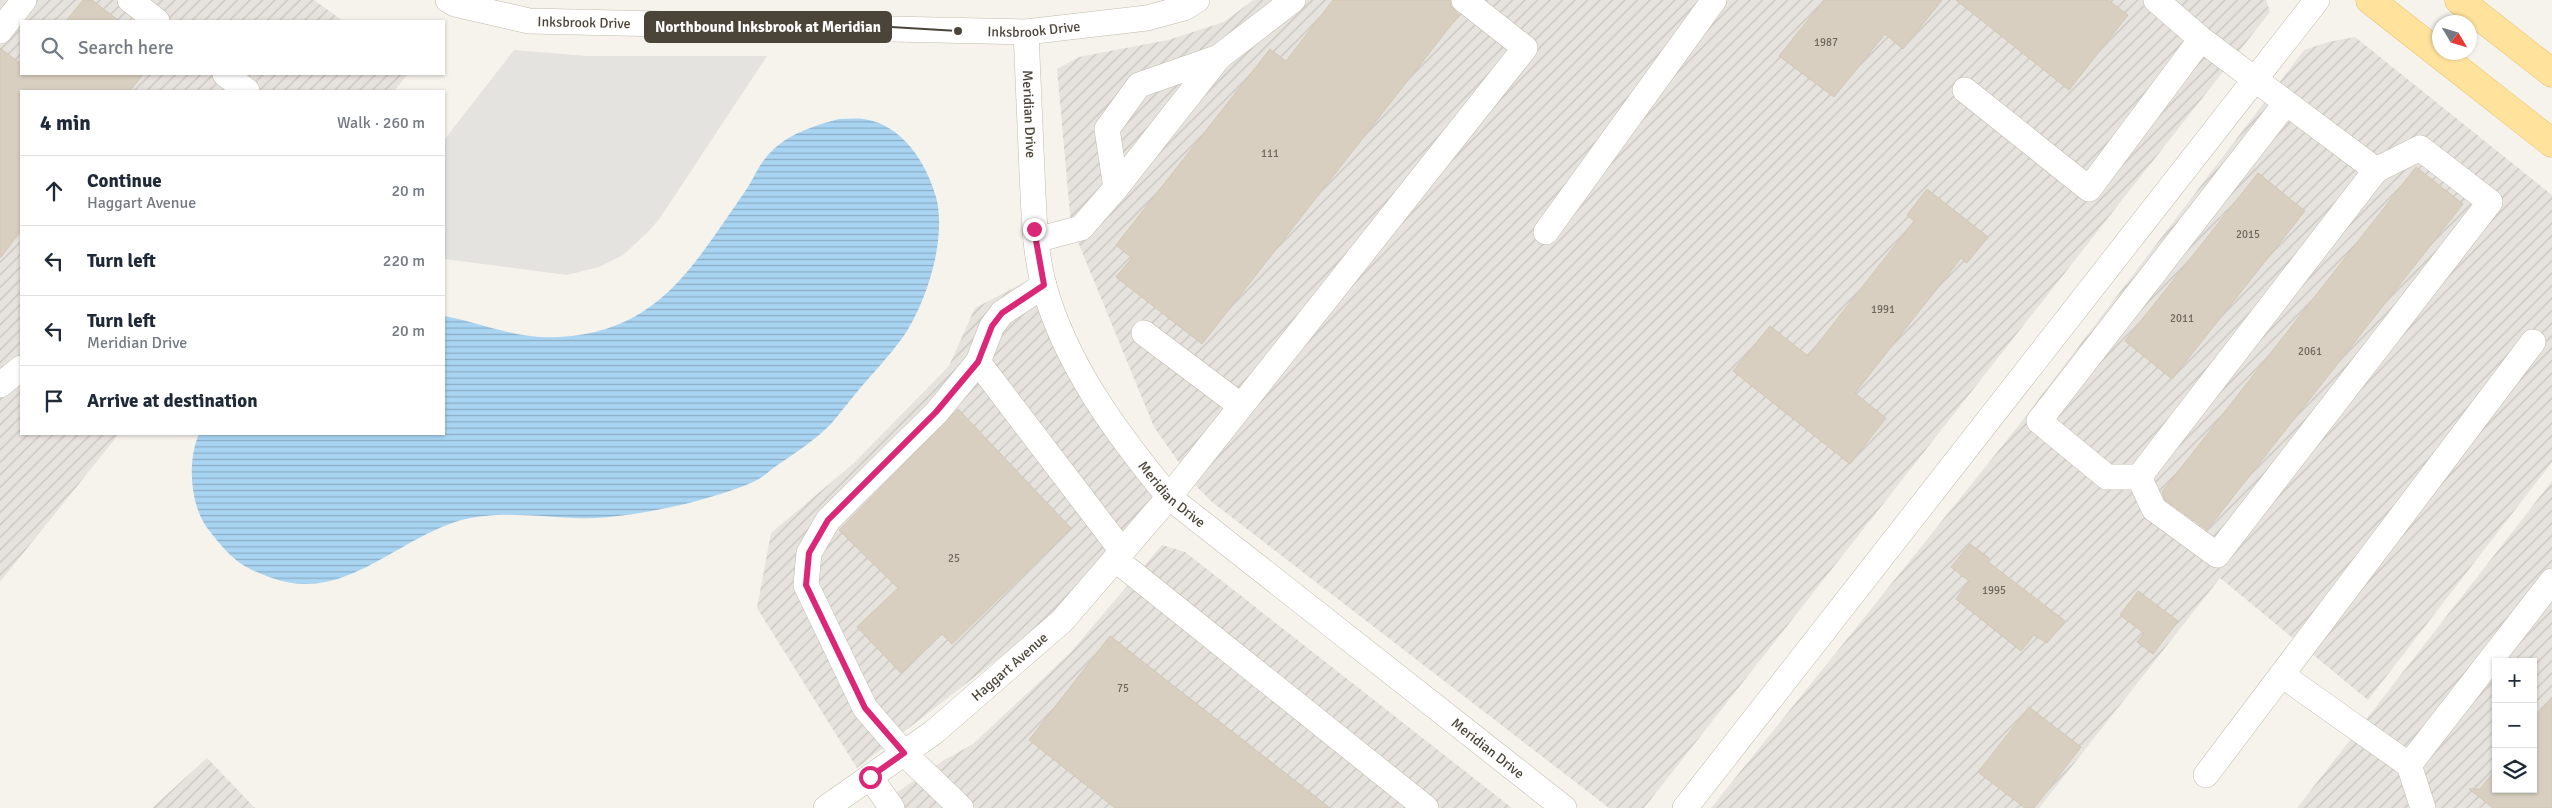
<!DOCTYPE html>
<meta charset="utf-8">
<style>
body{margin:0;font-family:Signika,sans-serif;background:#f6f6f7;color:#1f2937}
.controls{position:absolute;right:15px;bottom:15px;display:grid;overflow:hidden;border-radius:0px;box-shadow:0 1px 4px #0004}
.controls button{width:45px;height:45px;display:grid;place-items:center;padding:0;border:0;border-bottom:1px solid #e0e1e3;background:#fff;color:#1f2937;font:25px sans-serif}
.compass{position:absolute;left:2432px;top:15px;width:45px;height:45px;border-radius:50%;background:#fff;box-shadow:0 1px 4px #0004;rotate:128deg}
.stop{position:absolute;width:15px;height:15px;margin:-11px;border:4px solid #db2777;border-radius:50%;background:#fff}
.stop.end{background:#db2777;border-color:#fff;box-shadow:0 1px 5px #0008}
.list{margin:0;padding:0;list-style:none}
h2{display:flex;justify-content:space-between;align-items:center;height:65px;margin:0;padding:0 20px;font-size:21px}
h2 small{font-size:16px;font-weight:400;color:#747a83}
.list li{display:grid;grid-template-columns:32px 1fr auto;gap:15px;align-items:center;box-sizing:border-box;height:70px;padding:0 20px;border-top:1px solid #e0e1e3}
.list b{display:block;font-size:19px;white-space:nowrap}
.list p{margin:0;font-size:16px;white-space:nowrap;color:#747a83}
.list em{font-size:16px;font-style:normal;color:#747a83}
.icon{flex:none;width:28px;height:28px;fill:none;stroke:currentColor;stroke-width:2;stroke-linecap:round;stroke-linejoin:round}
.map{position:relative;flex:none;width:2552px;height:808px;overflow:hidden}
.search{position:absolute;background:#fff;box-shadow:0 1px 4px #0004;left:20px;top:20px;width:425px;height:55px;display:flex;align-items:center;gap:12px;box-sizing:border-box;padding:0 18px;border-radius:0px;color:#747a83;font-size:19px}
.panel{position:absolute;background:#fff;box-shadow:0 1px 4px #0004;left:20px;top:90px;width:425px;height:345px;border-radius:0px}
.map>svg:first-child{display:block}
.industrial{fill:url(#industrial-furrows);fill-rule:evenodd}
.parking{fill:#e5e3e0}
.water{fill:url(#water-rules)}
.building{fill:#d8cfc1;stroke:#d3c7b4}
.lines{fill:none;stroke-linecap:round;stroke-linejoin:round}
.minor-casing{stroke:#c2bbae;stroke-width:26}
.major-casing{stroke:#e6c16a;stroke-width:29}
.minor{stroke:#fff;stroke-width:25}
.major{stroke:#ffe39c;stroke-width:28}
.route{stroke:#db2777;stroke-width:6}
.labels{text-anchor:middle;stroke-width:4.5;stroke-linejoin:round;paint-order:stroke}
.number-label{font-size:11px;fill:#6e675b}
.street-label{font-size:14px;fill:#4b4439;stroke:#fff}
.leader{fill:none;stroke:#4b4439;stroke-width:2}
.callout-dot{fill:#4b4439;stroke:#fff;stroke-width:2}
.callout{fill:#4b4439;stroke:#4b4439;stroke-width:2}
.callout-label{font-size:15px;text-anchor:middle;font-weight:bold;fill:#fff}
</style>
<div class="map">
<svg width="2552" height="808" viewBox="0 0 2552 808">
<defs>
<pattern id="industrial-furrows" width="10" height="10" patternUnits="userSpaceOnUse" patternTransform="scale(1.25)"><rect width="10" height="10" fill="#e6e2dd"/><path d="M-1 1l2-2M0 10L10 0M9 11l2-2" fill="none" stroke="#c7c3be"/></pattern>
<pattern id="water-rules" width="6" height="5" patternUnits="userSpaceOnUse" patternTransform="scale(1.25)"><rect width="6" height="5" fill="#a9d4f2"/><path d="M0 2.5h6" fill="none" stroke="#8caec5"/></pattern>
</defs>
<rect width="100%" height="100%" fill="#f6f3ec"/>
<g class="industrial">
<polygon points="0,0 314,0 343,21 21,21 21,74 408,74 394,91 21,91 21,434 119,434 0,582"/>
<polygon points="1253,0 2266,0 2270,12 1644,808 1609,808 1212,502 1194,484 1154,427 1071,225 1057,69 1079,57 1168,40 1224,22"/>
<polygon points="2355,37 2552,195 2552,462 2368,700 2220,578 2039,808 1711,808 2015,430 2304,50 2328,42"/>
<polygon points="1029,280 1056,353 1085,406 1158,496 1056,614 857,768 757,608 771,533 854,463 949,366 975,308"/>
<path d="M 2552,481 L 2552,808 L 2297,808 ZM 2496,662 L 2533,662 L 2533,789 L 2496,789 Z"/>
<polygon points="1162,545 1185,552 1512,808 874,808 944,760 973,744 1070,653"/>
<polygon points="207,758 255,808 152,808"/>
</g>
<polygon class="parking" points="514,50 587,56 767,56 660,218 648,232 623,255 599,267 567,275 444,259 444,140"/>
<path class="water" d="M 839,119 C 847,119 855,118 863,119 C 902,124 926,162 936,197 C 947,238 927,302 903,337 C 890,355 875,371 861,387 C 851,399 841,412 831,424 C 816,439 797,452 779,464 C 771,469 764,477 755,481 C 739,489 711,497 693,502 C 662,510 607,520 576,518 C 542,517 511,512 476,517 C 404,528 349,606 272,578 C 238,566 230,557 208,529 C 190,506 187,461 199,434 L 444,434 L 444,316 C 483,323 518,340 559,337 C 658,332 693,266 744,193 C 753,181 758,165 769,154 C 787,134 813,126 839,119 Z"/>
<g class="building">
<polygon points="83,0 92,0 119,21 66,21"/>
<polygon points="1333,0 1450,0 1451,6 1459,15 1202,344 1116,277 1132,258 1116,245 1270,49 1286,61"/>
<polygon points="1824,0 1942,0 1903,49 1885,34 1834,97 1779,56"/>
<polygon points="1956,0 2108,0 2128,15 2069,90"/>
<polygon points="0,48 21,64 21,74 143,74 130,91 21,91 21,231 0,258"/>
<polygon points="2416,167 2463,204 2207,530 2165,500 2162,492"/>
<polygon points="2258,173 2305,211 2172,379 2125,341"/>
<polygon points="1927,189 1988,237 1967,263 1961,258 1855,393 1886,418 1850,464 1733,371 1770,326 1808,356 1914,221 1907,215"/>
<polygon points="958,409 1071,528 952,644 942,634 901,673 857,627 898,588 839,530"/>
<polygon points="1970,544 1989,558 1987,561 2065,621 2047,643 2034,635 2021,651 1956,599 1969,581 1951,567"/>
<polygon points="2138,591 2178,621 2153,654 2137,642 2144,633 2120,615"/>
<polygon points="1110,636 1330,808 1115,808 1029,740"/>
<polygon points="2552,697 2552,808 2493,808 2469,789 2480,789 2496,769 2496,789 2533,789 2533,721"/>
<polygon points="2029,707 2081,747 2034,808 2025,808 1978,772"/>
</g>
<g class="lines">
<g class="minor-casing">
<g id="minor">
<polyline points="130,0 157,21"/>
<path id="s1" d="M 448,0 L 455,4 L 529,21 L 1026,32 L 1147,18 L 1184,8 L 1197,0"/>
<polyline points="2156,0 2201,39 2376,170 2139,477 2107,477 2039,421 2286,103"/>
<polyline points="0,31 24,0"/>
<path id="s2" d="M 1026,32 C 1028,79 1030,126 1032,172 C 1034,210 1034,249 1044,286 C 1066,365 1117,434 1169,497 L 1564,808"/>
<polyline points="225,74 247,91"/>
<polyline points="1965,90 2089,189 2201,39"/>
<polyline points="1116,188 1107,129 1139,85 1219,57"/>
<polyline points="1546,232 1714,0"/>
<polyline points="1036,240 1081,228 1116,188 1219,57 1293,0"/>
<polyline points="1044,285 1002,313 992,326 978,362 1122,551"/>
<polyline points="1144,333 1241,406"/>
<polyline points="0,385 21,368"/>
<polyline points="2139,477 2154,509 2217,555 2490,202 2420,148 2376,170"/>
<polyline points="1115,559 1426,808"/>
<polyline points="2282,675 2409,765"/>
<polyline points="2206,775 2533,342"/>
<polyline points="870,777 892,808"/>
<path id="s3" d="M 826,808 L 934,732 L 1062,621 L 1169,497 L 1525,48 L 1464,0"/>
<polyline points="961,808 904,753 865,708 806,585 809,553 828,520 937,412 978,362"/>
<polyline points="1685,808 2317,0"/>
<polyline points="2423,808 2409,765 2552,581"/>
</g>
</g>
<g class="major-casing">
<g id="major">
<polyline points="2370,0 2552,143"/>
<polyline points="2459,0 2552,73"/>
</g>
</g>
<use href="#minor" class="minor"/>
<use href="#major" class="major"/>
</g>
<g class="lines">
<polyline class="route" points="870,777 904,753 865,708 806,585 809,553 828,520 936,412 978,362 992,326 1002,313 1044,285 1034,229"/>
</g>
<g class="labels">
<g class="number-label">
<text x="1826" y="46">1987</text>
<text x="1270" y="157">111</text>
<text x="2248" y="238">2015</text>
<text x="1883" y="313">1991</text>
<text x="2182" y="322">2011</text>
<text x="2310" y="355">2061</text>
<text x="954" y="562">25</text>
<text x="1994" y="594">1995</text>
<text x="1123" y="692">75</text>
</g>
<g class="street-label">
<text dy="5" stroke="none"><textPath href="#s1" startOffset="139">Inksbrook Drive</textPath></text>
<text dy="5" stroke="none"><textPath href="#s1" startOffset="589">Inksbrook Drive</textPath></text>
<text dy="5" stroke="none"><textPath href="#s2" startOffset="82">Meridian Drive</textPath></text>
<text dy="5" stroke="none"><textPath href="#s2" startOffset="502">Meridian Drive</textPath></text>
<text dy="5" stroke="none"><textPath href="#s3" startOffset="232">Haggart Avenue</textPath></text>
<text dy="5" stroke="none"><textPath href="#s2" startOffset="908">Meridian Drive</textPath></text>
</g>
</g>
<path class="leader" d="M958 31L891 27"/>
<circle class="callout-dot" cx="958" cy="31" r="5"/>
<rect class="callout" x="645" y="12" width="246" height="30" rx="5"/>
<g class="callout-label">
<text x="768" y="32">Northbound Inksbrook at Meridian</text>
</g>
</svg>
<div class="controls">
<button>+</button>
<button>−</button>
<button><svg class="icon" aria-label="layers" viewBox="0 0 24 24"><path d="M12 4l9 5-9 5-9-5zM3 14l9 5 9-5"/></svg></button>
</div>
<svg class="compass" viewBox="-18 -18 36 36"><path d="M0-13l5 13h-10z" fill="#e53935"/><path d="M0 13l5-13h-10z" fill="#747a83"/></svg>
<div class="stop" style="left:870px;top:777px"></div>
<div class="stop end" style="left:1034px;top:229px"></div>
<div class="search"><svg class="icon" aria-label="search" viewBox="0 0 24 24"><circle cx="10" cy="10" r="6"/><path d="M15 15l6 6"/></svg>Search here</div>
<section class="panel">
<h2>4 min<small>Walk · 260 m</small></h2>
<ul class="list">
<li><svg class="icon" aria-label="ahead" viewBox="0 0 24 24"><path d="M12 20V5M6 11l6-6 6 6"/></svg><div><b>Continue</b><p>Haggart Avenue</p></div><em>20 m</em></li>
<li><svg class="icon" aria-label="left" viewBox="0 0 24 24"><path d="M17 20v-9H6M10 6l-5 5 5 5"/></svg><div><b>Turn left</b></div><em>220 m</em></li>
<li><svg class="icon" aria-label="left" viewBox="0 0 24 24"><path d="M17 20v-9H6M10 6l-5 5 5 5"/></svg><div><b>Turn left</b><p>Meridian Drive</p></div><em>20 m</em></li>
<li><svg class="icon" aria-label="arrive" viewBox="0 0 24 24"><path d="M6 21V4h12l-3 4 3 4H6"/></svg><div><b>Arrive at destination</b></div></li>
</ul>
</section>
</div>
